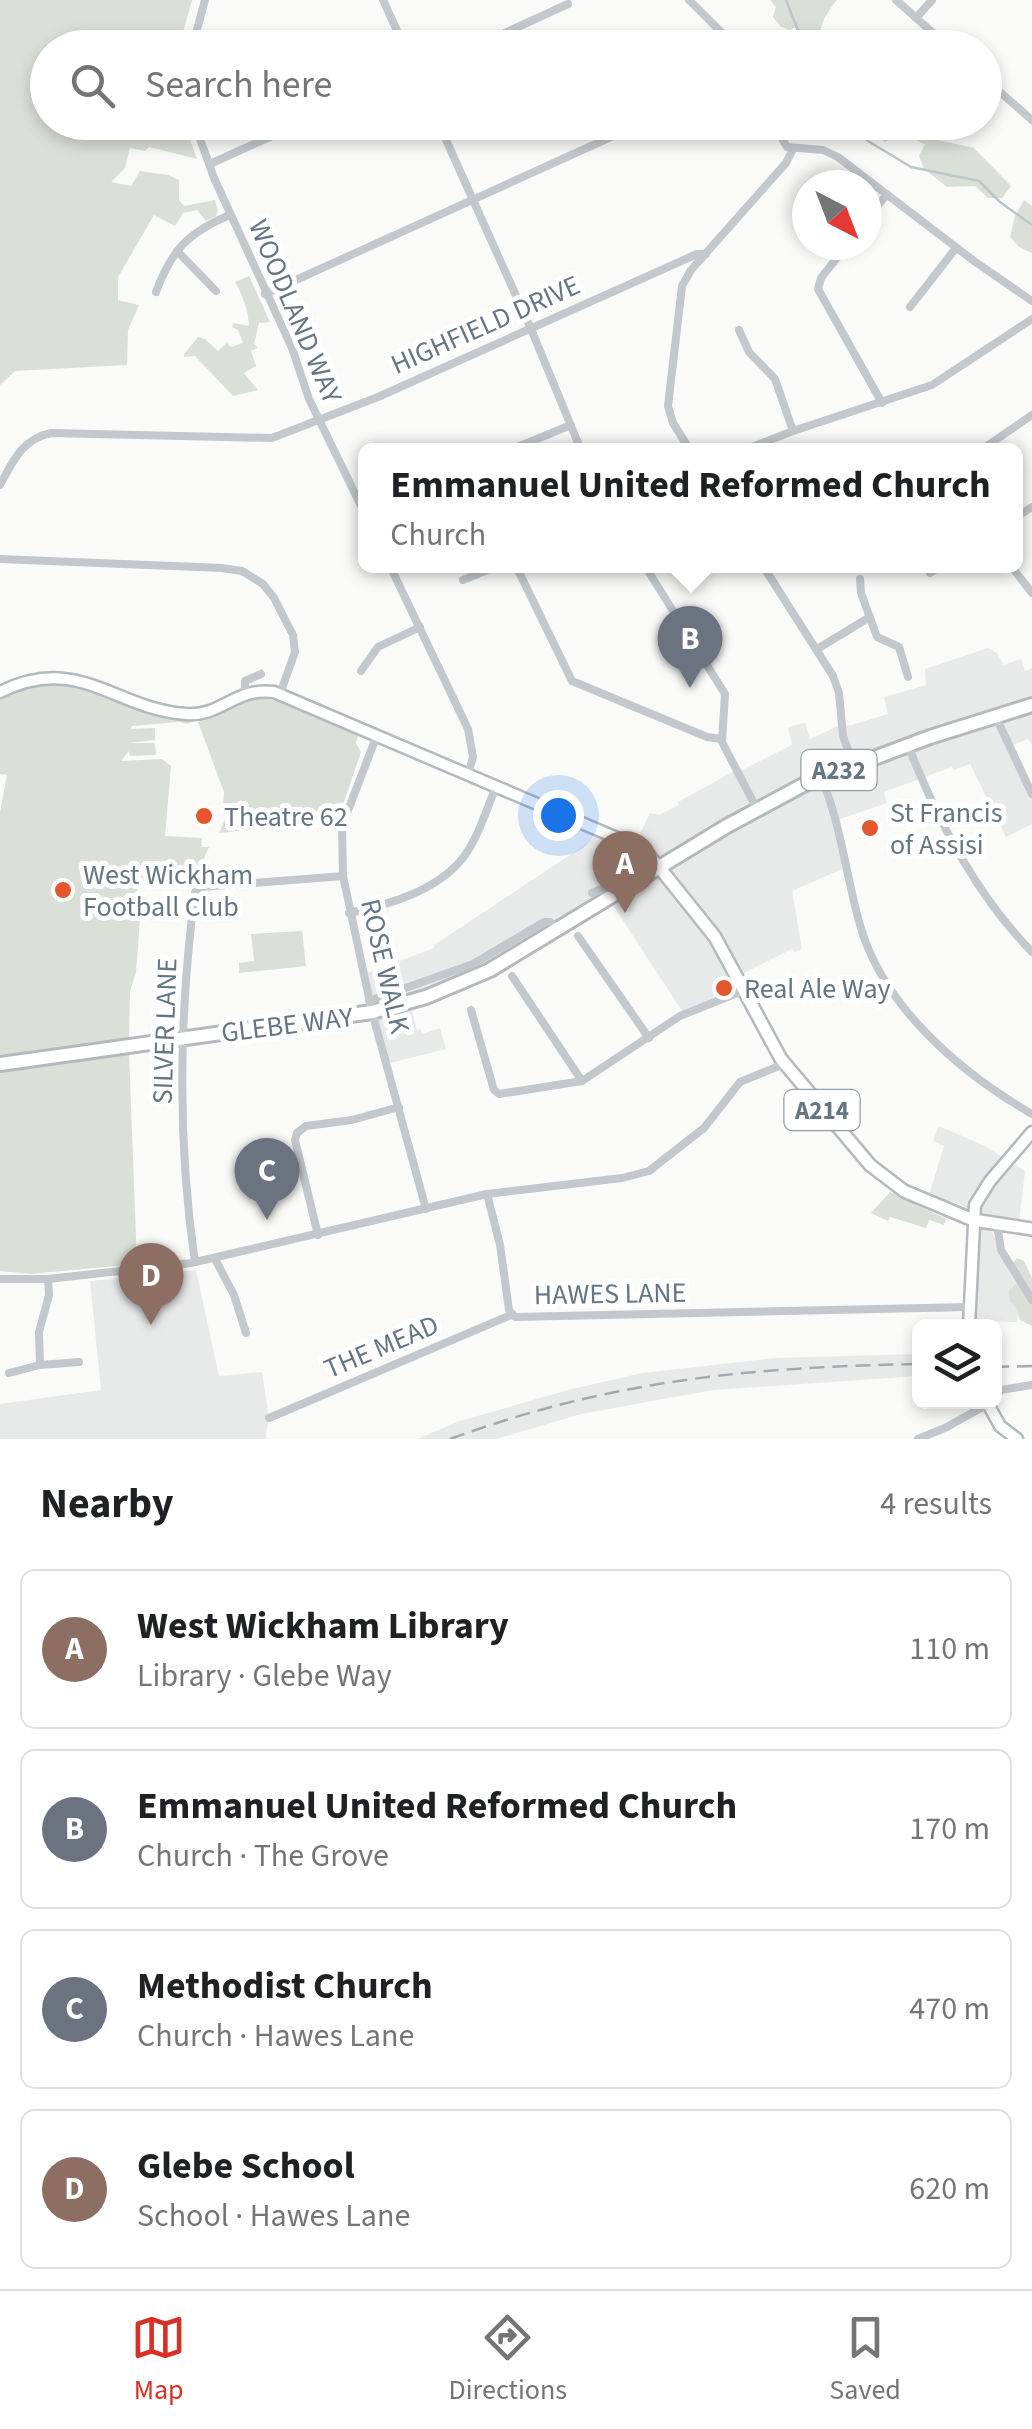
<!DOCTYPE html>
<meta charset="utf-8">
<style>
body{margin:0;font-family:"Source Sans 3",sans-serif;background:#f6f6f6;color:#202124}
.controls{position:absolute;right:30px;bottom:30px;display:grid;overflow:hidden;border-radius:15px;box-shadow:0 5px 15px #0003}
.controls button{width:90px;height:90px;display:grid;place-items:center;padding:0;border:0;border-bottom:2px solid #e0e0e0;background:#fff;color:#202124;font:50px sans-serif}
.compass{position:absolute;left:792px;top:170px;width:90px;height:90px;border-radius:50%;background:#fff;box-shadow:0 5px 15px #0003;rotate:138deg}
.you{position:absolute;left:558px;top:815px;width:35px;height:35px;margin:-25px;border:8px solid #fff;border-radius:50%;background:#1a73e8;box-shadow:0 0 0 15px #1a73e833}
.badge{display:grid;place-items:center;width:65px;height:65px;border-radius:50%;background:#d93025;color:#fff;font-size:32px;font-weight:700}
.pin{position:absolute;translate:-50% -82px;filter:drop-shadow(0 2px 5px #0008)}
.pin::after{content:'';position:absolute;top:52px;width:35px;height:30px;background:inherit;clip-path:polygon(0 0,100% 0,50% 100%)}
.popup{position:absolute;left:358px;top:443px;width:665px;height:130px;box-sizing:border-box;display:grid;place-content:center;border-radius:15px;background:#fff;filter:drop-shadow(0 2px 8px #0005);font-size:32px;white-space:nowrap;color:#757577}
.popup b{font-size:38px;color:#202124}
.popup::after{content:'';position:absolute;left:50%;top:100%;margin-left:-20px;border:20px solid transparent;border-top-color:#fff}
.list{margin:0;padding:0;list-style:none}
h2{display:flex;justify-content:space-between;align-items:center;height:130px;margin:0;padding:0 40px;font-size:42px}
h2 small{font-size:32px;font-weight:400;color:#757577}
.list li{display:grid;grid-template-columns:65px 1fr auto;gap:30px;align-items:center;box-sizing:border-box;height:160px;margin:0 20px 20px;padding:0 20px;border:2px solid #e0e0e0;border-radius:15px}
.list b{display:block;font-size:38px;white-space:nowrap}
.list p{margin:0;font-size:32px;white-space:nowrap;color:#757577}
.list em{font-size:32px;font-style:normal;color:#757577}
.icon{flex:none;width:55px;height:55px;fill:none;stroke:currentColor;stroke-width:2;stroke-linecap:round;stroke-linejoin:round}
.map{position:relative;flex:none;width:1032px;height:1439px;overflow:hidden}
.search{position:absolute;background:#fff;box-shadow:0 5px 15px #0003;left:30px;right:30px;top:30px;height:110px;display:flex;align-items:center;gap:25px;box-sizing:border-box;padding:0 35px;border-radius:55px;color:#757577;font-size:38px}
.sheet{height:850px;background:#fff}
nav{display:flex;justify-content:space-around;align-items:center;box-sizing:border-box;height:140px;border-top:2px solid #e0e0e0;background:#fff;font-size:28px;color:#757577}
nav a{display:grid;justify-items:center;gap:5px}
nav .on{color:#d93025}
.map>svg:first-child{display:block}
.built{fill:#e8e9e9}
.green{fill:#dadfd7}
.lines{fill:none;stroke-linecap:round;stroke-linejoin:round}
.stream{stroke:#bbc7cb;stroke-width:2.5}
.secondary-casing{stroke:#b3babf;stroke-width:15}
.primary-casing{stroke:#b5babe;stroke-width:16}
.highway-casing{stroke:#b4b9bd;stroke-width:18}
.street{stroke:#c3c8cc;stroke-width:8}
.secondary{stroke:#fff;stroke-width:10}
.primary{stroke:#fff;stroke-width:11}
.highway{stroke:#fff;stroke-width:12}
.rail{stroke:#a2aab0;stroke-width:2.5;stroke-dasharray:15 8;stroke-linecap:butt}
.poi-dot{fill:#e4572e;stroke:#fff;stroke-width:4}
.labels{text-anchor:middle;stroke-width:10;stroke-linejoin:round;paint-order:stroke}
.shield{fill:#fff;stroke:#939fa8;stroke-width:2.5}
.shield-label{font-size:25px;font-weight:bold;fill:#657683}
.street-label{font-size:28px;fill:#657683;stroke:#fff}
.poi-label{font-size:28px;fill:#657683;stroke:#fff;text-anchor:start}
</style>
<div class="map">
<svg width="1032" height="1439" viewBox="0 0 1032 1439">
<rect width="100%" height="100%" fill="#fafaf8"/>
<g class="built">
<polygon points="988,648 997,653 1004,665 1021,659 1025,671 1032,668 1032,745 1028,739 1008,747 1032,794 1032,824 1006,837 970,764 954,770 952,767 884,792 887,803 837,820 847,867 792,891 802,949 795,952 792,949 738,976 745,990 684,1014 609,899 533,945 410,1003 417,1030 420,1029 422,1034 440,1028 446,1049 386,1064 362,975 434,948 434,945 585,845 600,831 634,846 650,813 659,815 679,805 678,802 736,770 738,772 792,745 788,727 805,723 810,739 838,726 852,725 888,714 884,697 926,685 925,669"/>
<polygon points="939,1126 985,1146 1025,1171 1019,1223 994,1219 992,1233 1020,1288 1017,1322 974,1321 980,1233 962,1205 929,1195 944,1146 933,1141"/>
<polygon points="196,1270 219,1376 262,1372 269,1418 265,1439 0,1439 0,1404 101,1390 90,1281"/>
<polygon points="919,1354 919,1376 713,1390 581,1414 496,1439 417,1439 460,1421 568,1390 642,1373 774,1358"/>
</g>
<g class="green">
<polygon points="0,0 192,0 179,47 48,48 48,122 184,123 197,159 149,147 145,151 130,148 125,168 111,182 131,186 140,171 168,175 179,180 179,200 184,206 215,200 218,211 216,216 206,221 197,210 183,213 175,226 154,215 118,277 118,300 139,305 128,330 127,365 15,371 0,385"/>
<path d="M 770,0 L 837,0 C 825,15 816,29 822,47 L 794,47 L 792,40 L 803,32 L 796,27 L 790,30 L 781,27 L 773,17 L 776,7 Z"/>
<polygon points="855,123 906,123 930,138 974,148 1011,186 1002,198 988,198 975,186 947,187 924,169 919,156 925,144 900,134 885,142"/>
<polygon points="1024,200 1032,206 1032,253 1019,247 1010,237 1015,216"/>
<path d="M 249,276 L 270,322 L 259,323 L 254,344 L 258,348 L 251,351 L 256,366 L 244,373 L 258,390 L 233,396 L 195,356 L 184,357 L 184,354 L 198,337 L 205,339 L 218,351 L 227,343 L 231,347 L 243,343 L 238,330 L 232,327 L 233,323 L 249,326 C 248,310 243,296 235,282 Z"/>
<polygon points="70,682 176,717 194,720 188,724 178,722 132,726 131,729 155,728 155,740 129,743 155,743 156,755 130,756 129,751 121,761 162,759 171,766 165,836 202,838 201,847 209,847 194,881 141,881 137,891 141,906 136,972 130,991 129,1038 0,1058 0,812 7,775 0,774 0,698 40,683"/>
<path d="M 262,698 L 280,702 L 358,735 L 356,743 L 361,752 L 337,822 L 219,833 L 230,809 L 223,807 L 224,792 L 198,722 C 221,718 237,699 262,698 Z"/>
<polygon points="302,931 306,966 239,973 239,963 254,961 251,934"/>
<polygon points="129,1052 137,1264 31,1274 0,1271 0,1073"/>
<polygon points="890,1192 946,1219 944,1225 929,1220 926,1228 890,1217 888,1221 871,1213"/>
<polygon points="1017,1258 1024,1261 1032,1278 1032,1326 1020,1320 1015,1306 1010,1302 1009,1290 1021,1280 1013,1263"/>
</g>
<g class="lines">
<g class="stream">
<polyline points="786,0 805,48"/>
<polyline points="847,122 868,141 911,167 979,181 1000,202 1032,225"/>
</g>
<g class="secondary-casing">
<g id="secondary">
<path d="M 0,692 C 79,653 114,709 186,714 C 221,717 235,687 274,692 L 631,844 L 649,855 L 659,867"/>
<polyline points="969,1326 975,1205 990,1181 1032,1132"/>
<polyline points="987,1402 1000,1426 1017,1439"/>
</g>
</g>
<g class="primary-casing">
<polyline id="primary" points="659,867 715,937 781,1059 870,1165 904,1191 973,1220 1032,1229"/>
</g>
<g class="highway-casing">
<polyline id="highway" points="0,1064 372,1012 426,997 490,970 727,826 805,784 930,737 1032,705"/>
</g>
<g class="street">
<polyline points="383,0 405,48"/>
<polyline points="689,0 737,48"/>
<polyline points="896,0 950,48"/>
<polyline points="916,18 932,0"/>
<polyline points="192,48 205,0"/>
<polyline points="472,48 568,4"/>
<polyline points="984,78 1032,120"/>
<polyline points="194,122 214,178 292,348 309,399 365,514"/>
<polyline points="438,122 531,329 581,450"/>
<polyline points="773,122 787,147 823,150 838,157 974,261 1032,301"/>
<polyline points="210,164 303,122"/>
<polyline points="867,219 887,194"/>
<polyline points="847,245 821,278 818,289 882,403"/>
<polyline points="177,251 216,291"/>
<path d="M 156,292 C 172,249 189,232 230,215"/>
<polyline points="265,294 644,122"/>
<polyline points="910,307 956,248"/>
<polyline points="739,330 749,352 775,379 793,431"/>
<polyline points="510,450 571,425"/>
<polyline points="690,450 673,423 668,406 682,286 691,270 786,163 793,149"/>
<polyline points="744,450 793,431 932,385 1032,319"/>
<polyline points="981,450 1032,415"/>
<path d="M 0,485 C 13,461 22,439 51,433 L 272,438 L 378,397 L 697,254 L 706,254"/>
<polyline points="1015,518 1032,507"/>
<polyline points="0,559 222,568 242,571 263,584 274,598 293,635 295,652 280,694"/>
<polyline points="390,566 468,729 473,757 468,775"/>
<polyline points="516,566 572,681 707,737 722,739"/>
<polyline points="645,566 725,694 722,742 757,809"/>
<polyline points="763,566 833,676 839,693 843,736 853,764"/>
<polyline points="1011,566 1032,593"/>
<polyline points="930,573 941,566"/>
<polyline points="860,579 861,593 877,637 899,647 908,677"/>
<polyline points="463,580 497,566"/>
<polyline points="817,649 870,617"/>
<polyline points="361,671 378,647 420,627"/>
<polyline points="245,693 245,681 261,674"/>
<polyline points="995,715 1032,794"/>
<polyline points="377,735 342,826 343,876 372,1012 426,1209"/>
<path d="M 908,745 C 937,820 975,894 1032,952"/>
<path d="M 821,777 C 841,824 846,876 860,925 C 883,1007 961,1073 1032,1114"/>
<polyline points="592,893 602,889 608,899"/>
<path d="M 349,913 C 388,905 436,891 462,859 C 478,839 486,810 496,787"/>
<polyline points="578,936 649,1038"/>
<polyline points="512,976 582,1081"/>
<polyline points="369,1001 473,964 544,922 550,922 558,930"/>
<polyline points="471,1010 494,1090 499,1094 582,1081 680,1016 745,990"/>
<polyline points="487,1194 622,1178 649,1171 704,1128 740,1082 784,1064"/>
<polyline points="997,1224 1001,1250 1032,1300"/>
<polyline points="318,1235 295,1140 297,1133 306,1126 352,1120 399,1107"/>
<polyline points="215,1259 234,1295 246,1333"/>
<path d="M 195,1262 C 177,1139 179,1015 195,892 L 201,887 L 343,876"/>
<polyline points="0,1279 48,1279 191,1263 487,1194 500,1245 509,1310 515,1317 970,1307"/>
<polyline points="40,1365 39,1332 49,1295 48,1279"/>
<polyline points="9,1373 40,1365 79,1362"/>
<polyline points="994,1391 1032,1385"/>
<polyline points="269,1418 511,1315"/>
<polyline points="918,1439 947,1427 988,1404"/>
</g>
<use href="#secondary" class="secondary"/>
<use href="#primary" class="primary"/>
<use href="#highway" class="highway"/>
<g class="rail">
<polyline points="994,1367 1032,1366"/>
<path d="M 450,1439 C 611,1380 750,1367 920,1364"/>
</g>
</g>
<g class="poi-dot">
<circle cx="204" cy="816" r="10"/>
<circle cx="870" cy="828" r="10"/>
<circle cx="63" cy="890" r="10"/>
<circle cx="724" cy="988" r="10"/>
</g>
<g class="labels">
<g class="shield">
<rect x="801.5" y="750" width="75" height="40" rx="8"/>
<rect x="784.5" y="1090" width="75" height="40" rx="8"/>
</g>
<g class="shield-label">
<text x="839" y="779">A232</text>
<text x="822" y="1119">A214</text>
</g>
<g class="street-label">
<text transform="translate(296 311) rotate(67)" y="10">WOODLAND WAY</text>
<text transform="translate(485 324) rotate(-24)" y="10">HIGHFIELD DRIVE</text>
<text transform="translate(386 966) rotate(77)" y="10">ROSE WALK</text>
<text transform="translate(287 1024) rotate(-7)" y="10">GLEBE WAY</text>
<text transform="translate(164 1031) rotate(-88)" y="10">SILVER LANE</text>
<text transform="translate(610 1293) rotate(-1)" y="10">HAWES LANE</text>
<text transform="translate(381 1346) rotate(-23)" y="10">THE MEAD</text>
</g>
<g class="poi-label">
<text x="890" y="822">St Francis<tspan x="890" dy="32">of Assisi</tspan></text>
<text x="224" y="826">Theatre 62</text>
<text x="83" y="884">West Wickham<tspan x="83" dy="32">Football Club</tspan></text>
<text x="744" y="998">Real Ale Way</text>
</g>
</g>
</svg>
<div class="controls">
<button><svg class="icon" aria-label="layers" viewBox="0 0 24 24"><path d="M12 4l9 5-9 5-9-5zM3 14l9 5 9-5"/></svg></button>
</div>
<svg class="compass" viewBox="-18 -18 36 36"><path d="M0-13l5 13h-10z" fill="#e53935"/><path d="M0 13l5-13h-10z" fill="#757577"/></svg>
<div class="you"></div>
<div class="pin badge" style="left:625px;top:913px;background:#8d6e63">A</div>
<div class="pin badge" style="left:690px;top:688px;background:#6b7280">B</div>
<div class="popup"><b>Emmanuel United Reformed Church</b>Church</div>
<div class="pin badge" style="left:267px;top:1220px;background:#6b7280">C</div>
<div class="pin badge" style="left:151px;top:1325px;background:#8d6e63">D</div>
<div class="search"><svg class="icon" aria-label="search" viewBox="0 0 24 24"><circle cx="10" cy="10" r="6"/><path d="M15 15l6 6"/></svg>Search here</div>
</div>
<section class="sheet">
<h2>Nearby<small>4 results</small></h2>
<ul class="list">
<li><span class="badge" style="background:#8d6e63">A</span><div><b>West Wickham Library</b><p>Library · Glebe Way</p></div><em>110 m</em></li>
<li><span class="badge" style="background:#6b7280">B</span><div><b>Emmanuel United Reformed Church</b><p>Church · The Grove</p></div><em>170 m</em></li>
<li><span class="badge" style="background:#6b7280">C</span><div><b>Methodist Church</b><p>Church · Hawes Lane</p></div><em>470 m</em></li>
<li><span class="badge" style="background:#8d6e63">D</span><div><b>Glebe School</b><p>School · Hawes Lane</p></div><em>620 m</em></li>
</ul>
</section>
<nav>
<a class="on"><svg class="icon" aria-label="map" viewBox="0 0 24 24"><path d="M3 6l6-2 6 2 6-2v14l-6 2-6-2-6 2zM9 4v14M15 6v14"/></svg>Map</a>
<a><svg class="icon" aria-label="directions" viewBox="0 0 24 24"><path d="M12 3l9 9-9 9-9-9zM9 14v-3h6M13 9l2 2-2 2"/></svg>Directions</a>
<a><svg class="icon" aria-label="saved" viewBox="0 0 24 24"><path d="M7 4h10v16l-5-4-5 4z"/></svg>Saved</a>
</nav>
